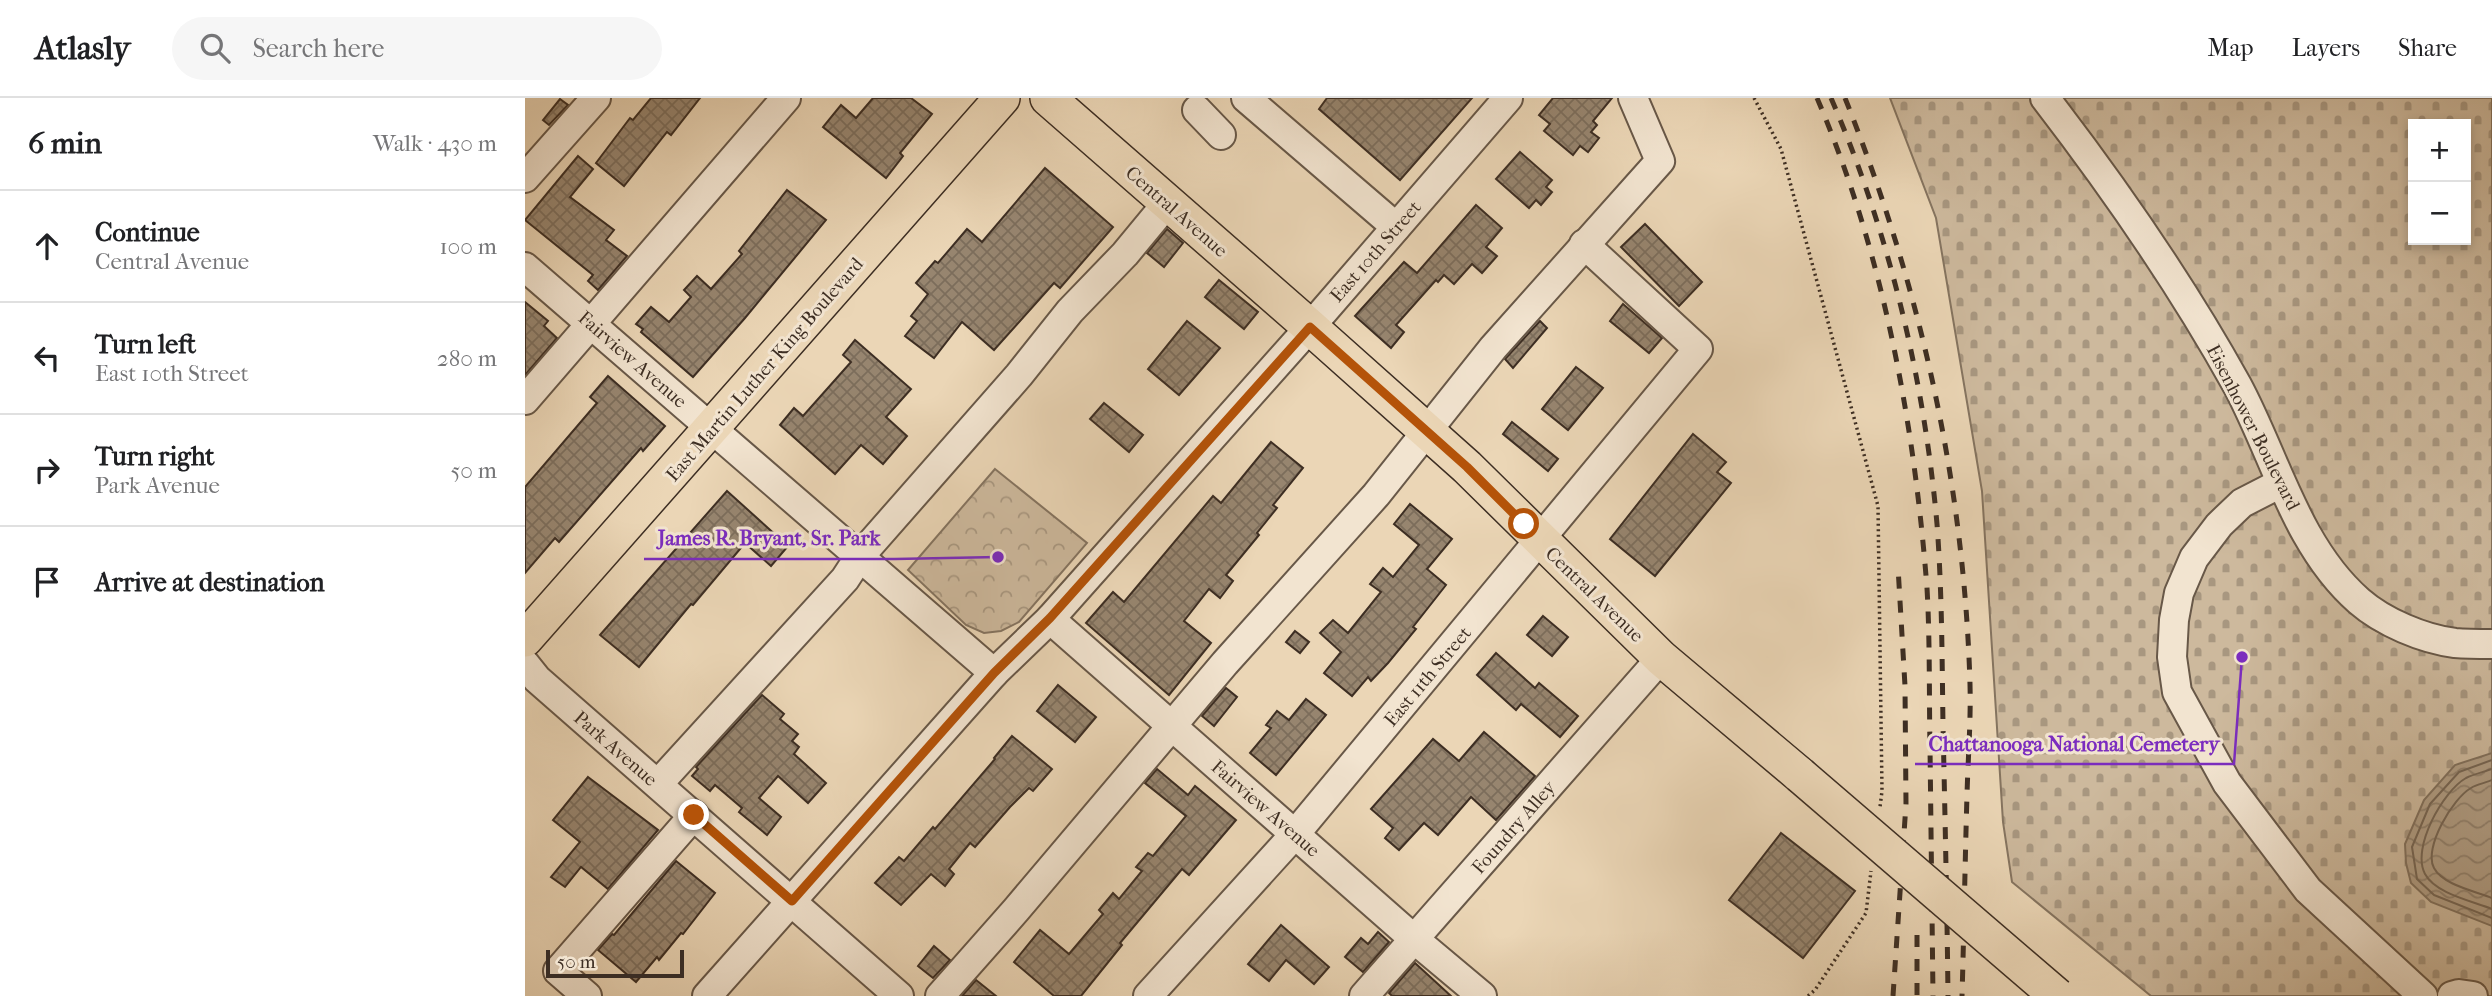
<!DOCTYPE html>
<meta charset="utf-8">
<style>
body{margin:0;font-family:"IM FELL French Canon",serif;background:#f6f6f6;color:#202124}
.controls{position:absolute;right:21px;top:21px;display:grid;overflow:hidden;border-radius:0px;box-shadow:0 4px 10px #0003}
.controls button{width:63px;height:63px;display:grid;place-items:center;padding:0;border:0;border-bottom:2px solid #e0e0e0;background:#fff;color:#202124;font:35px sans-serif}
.scale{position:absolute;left:21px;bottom:18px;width:138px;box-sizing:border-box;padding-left:7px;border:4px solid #3d2e23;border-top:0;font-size:19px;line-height:24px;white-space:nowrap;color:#3d2e23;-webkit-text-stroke:5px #f2e4d0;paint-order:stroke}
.stop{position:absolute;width:21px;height:21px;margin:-16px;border:5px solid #b45309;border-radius:50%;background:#fff}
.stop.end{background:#b45309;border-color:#fff;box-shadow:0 2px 7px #0008}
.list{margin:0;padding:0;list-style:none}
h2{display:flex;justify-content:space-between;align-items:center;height:91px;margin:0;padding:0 28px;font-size:30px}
h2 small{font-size:23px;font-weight:400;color:#757577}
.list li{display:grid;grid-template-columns:46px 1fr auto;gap:21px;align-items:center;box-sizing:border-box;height:112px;padding:0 28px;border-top:2px solid #e0e0e0}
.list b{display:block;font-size:26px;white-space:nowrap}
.list p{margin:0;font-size:23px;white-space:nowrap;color:#757577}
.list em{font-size:23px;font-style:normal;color:#757577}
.icon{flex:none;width:38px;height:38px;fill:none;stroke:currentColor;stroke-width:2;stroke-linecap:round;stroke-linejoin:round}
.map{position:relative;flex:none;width:1967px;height:898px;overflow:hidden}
header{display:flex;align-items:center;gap:42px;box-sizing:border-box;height:98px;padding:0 35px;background:#fff;border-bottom:2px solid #e0e0e0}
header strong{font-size:33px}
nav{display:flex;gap:38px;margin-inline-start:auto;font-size:24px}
.search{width:490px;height:63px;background:#f6f6f6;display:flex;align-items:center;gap:18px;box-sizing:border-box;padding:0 24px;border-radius:38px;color:#757577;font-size:26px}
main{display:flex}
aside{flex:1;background:#fff}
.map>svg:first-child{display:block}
.cemetery{fill:url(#cemetery-stones);stroke:#857460;stroke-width:2;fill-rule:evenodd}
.park{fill:url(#park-crowns);stroke:#857460;stroke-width:2}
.water{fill:url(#water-waves);stroke:#82715d;stroke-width:2}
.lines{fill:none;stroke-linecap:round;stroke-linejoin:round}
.shore{stroke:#766654;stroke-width:2}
.building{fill:url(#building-cross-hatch);stroke:#3d2e23;stroke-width:2}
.minor-casing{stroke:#685848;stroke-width:32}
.major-casing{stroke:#3d2e23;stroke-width:38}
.path{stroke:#3d2e23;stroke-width:3.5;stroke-dasharray:2 3.5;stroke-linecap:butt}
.minor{stroke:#f2e4d0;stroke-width:28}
.major{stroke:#ebd6b6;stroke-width:35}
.rail{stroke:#3d2e23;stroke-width:5;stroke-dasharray:12 12;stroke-linecap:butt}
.major-bridge-casing{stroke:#3d2e23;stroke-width:38;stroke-linecap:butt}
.major-bridge{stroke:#ebd6b6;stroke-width:35}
.route{stroke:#b45309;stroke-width:9}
.labels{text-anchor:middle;stroke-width:6;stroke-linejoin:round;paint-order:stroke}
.street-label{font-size:19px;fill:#3d2e23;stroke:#f2e4d0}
.leader{fill:none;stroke:#7b2cbf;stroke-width:2.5}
.callout-dot{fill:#7b2cbf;stroke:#f2e4d0;stroke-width:2.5}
.callout-label{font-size:21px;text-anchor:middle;font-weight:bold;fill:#7b2cbf;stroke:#f2e4d0;stroke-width:6;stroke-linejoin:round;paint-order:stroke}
</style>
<header>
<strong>Atlasly</strong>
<div class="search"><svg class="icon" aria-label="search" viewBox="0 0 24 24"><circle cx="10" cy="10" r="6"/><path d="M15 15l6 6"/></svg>Search here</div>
<nav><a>Map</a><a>Layers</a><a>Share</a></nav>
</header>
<main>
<aside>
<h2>6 min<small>Walk · 430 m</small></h2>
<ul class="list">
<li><svg class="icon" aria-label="ahead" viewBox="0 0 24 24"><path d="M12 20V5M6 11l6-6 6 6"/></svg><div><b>Continue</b><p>Central Avenue</p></div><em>100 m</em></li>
<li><svg class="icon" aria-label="left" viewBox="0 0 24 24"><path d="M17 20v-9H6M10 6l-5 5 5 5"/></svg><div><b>Turn left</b><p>East 10th Street</p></div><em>280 m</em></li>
<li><svg class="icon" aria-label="right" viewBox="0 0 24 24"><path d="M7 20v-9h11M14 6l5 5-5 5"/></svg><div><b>Turn right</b><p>Park Avenue</p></div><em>50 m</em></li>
<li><svg class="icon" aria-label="arrive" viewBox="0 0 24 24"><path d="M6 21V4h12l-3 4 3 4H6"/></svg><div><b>Arrive at destination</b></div></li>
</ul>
</aside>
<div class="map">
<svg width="1967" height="898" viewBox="0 0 1967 898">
<defs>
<pattern id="cemetery-stones" width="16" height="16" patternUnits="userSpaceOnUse" patternTransform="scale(1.75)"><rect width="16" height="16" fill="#cdb99d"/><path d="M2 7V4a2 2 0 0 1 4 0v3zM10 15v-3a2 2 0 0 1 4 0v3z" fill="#a89780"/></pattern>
<pattern id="park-crowns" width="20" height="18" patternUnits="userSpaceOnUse" patternTransform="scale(1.75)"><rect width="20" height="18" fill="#cdb99d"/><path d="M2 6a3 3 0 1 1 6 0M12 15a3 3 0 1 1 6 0" fill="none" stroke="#a89780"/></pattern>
<pattern id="water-waves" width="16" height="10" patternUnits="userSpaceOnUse" patternTransform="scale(1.75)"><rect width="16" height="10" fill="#b09d84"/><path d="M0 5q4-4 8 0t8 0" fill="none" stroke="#90806c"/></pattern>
<pattern id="building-cross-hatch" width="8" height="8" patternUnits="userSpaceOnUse" patternTransform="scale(1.75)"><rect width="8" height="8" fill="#97856f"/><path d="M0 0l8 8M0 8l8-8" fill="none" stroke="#7c6d5b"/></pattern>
</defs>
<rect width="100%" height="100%" fill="#ebd6b6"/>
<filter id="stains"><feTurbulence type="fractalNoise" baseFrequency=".00286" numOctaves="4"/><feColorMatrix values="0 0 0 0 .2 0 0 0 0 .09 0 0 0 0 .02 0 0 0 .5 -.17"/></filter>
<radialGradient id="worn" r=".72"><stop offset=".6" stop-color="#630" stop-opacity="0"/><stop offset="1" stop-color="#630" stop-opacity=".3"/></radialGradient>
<path class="cemetery" d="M 1365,0 L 1967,0 L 1967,898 L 1626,898 L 1487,784 L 1478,724 L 1457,393 L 1411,120 ZM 1888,26 L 1941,26 L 1941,142 L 1888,142 Z"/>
<polygon class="park" points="470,371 562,445 494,524 476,533 459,535 441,527 383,472"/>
<polygon class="water" points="1967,655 1967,828 1906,804 1886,785 1881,765 1880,746 1899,702 1930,667"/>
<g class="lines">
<g class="shore">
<polyline points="1967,662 1934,674 1905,706 1887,749 1892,781 1909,797 1967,820"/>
<path d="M 1967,671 C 1959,674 1949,676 1941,680 C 1918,693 1886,750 1900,776 C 1911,796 1947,803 1967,811"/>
<path d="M 1967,682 C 1961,685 1952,686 1946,690 C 1928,700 1898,750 1909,770 C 1918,787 1950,793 1967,800"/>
</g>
</g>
<g class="building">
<polygon points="126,0 175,0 146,37 142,34 99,88 71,65 105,20 108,22"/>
<polygon points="348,0 386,0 407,16 375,55 378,58 361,80 298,29 316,7 331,20"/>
<polygon points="802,0 947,0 875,82 794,11"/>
<polygon points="1028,0 1087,0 1068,23 1072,27 1066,34 1074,40 1063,54 1055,48 1048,57 1019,33 1025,26 1014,17"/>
<polygon points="35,1 43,7 24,27 18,22"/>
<polygon points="995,54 1027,82 1021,89 1027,94 1016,107 1011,102 1004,110 971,81"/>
<polygon points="53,58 68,71 45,99 89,132 81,142 102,158 73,192 63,183 68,177 0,122"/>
<polygon points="520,70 588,129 535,190 529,185 469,252 437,224 409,260 380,238 392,223 386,218 403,196 391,185 410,163 413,165 442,131 457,144"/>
<polygon points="262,92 301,122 220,220 168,279 116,234 118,231 111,226 126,209 144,224 166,199 159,192 172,178 186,191 217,156 214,153"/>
<polygon points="951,107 977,130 961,149 972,158 957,175 947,166 929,186 919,177 913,184 911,182 871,227 879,234 866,250 830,218 879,164 892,175"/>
<polygon points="1120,126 1177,184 1154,208 1096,149"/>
<polygon points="642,131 658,145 639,169 622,155"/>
<polygon points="694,182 733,214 719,231 680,199"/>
<polygon points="0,204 23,223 19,228 32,240 0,277"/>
<polygon points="1098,206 1137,240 1124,255 1085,223"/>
<polygon points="662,223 695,250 654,297 623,271"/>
<polygon points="1015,223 1022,230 988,270 980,261"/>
<polygon points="330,242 386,291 361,319 382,338 358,366 336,347 310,376 255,327 269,310 278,318 326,264 318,257"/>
<polygon points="1051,269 1078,290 1043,332 1017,311"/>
<polygon points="83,278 140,328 118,353 116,350 34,444 30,440 0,475 0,389 72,305 65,299"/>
<polygon points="579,305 618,337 604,354 565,321"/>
<polygon points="987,324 1033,361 1023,373 978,336"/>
<polygon points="1168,336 1201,364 1192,374 1206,385 1130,478 1085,441"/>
<polygon points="746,344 778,370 748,407 752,410 732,435 734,437 701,477 708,483 695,500 684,491 659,523 686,545 644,597 561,525 588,494 599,504 688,398 696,405"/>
<polygon points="202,393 263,448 246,468 220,445 168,507 166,506 114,569 75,537"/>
<polygon points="885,406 927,441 902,471 921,487 888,529 891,531 863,565 846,583 843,579 827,598 799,575 816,554 795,535 808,522 823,535 856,494 845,486 858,470 868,479 894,447 869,426"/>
<polygon points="1018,518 1043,539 1027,558 1002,537"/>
<polygon points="770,533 784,544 775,555 761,544"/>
<polygon points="971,555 1010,590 1014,585 1053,618 1035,639 996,606 991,612 952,577"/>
<polygon points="533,587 571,619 550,644 512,613"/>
<polygon points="701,590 712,599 689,628 677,618"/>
<polygon points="237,597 259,616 255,621 273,636 267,643 274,649 269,656 301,685 283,705 253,678 234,700 256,719 242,737 214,714 217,710 190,687 185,693 167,678 173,671 171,669"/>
<polygon points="781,601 801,617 751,677 725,655 746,630 741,627 752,613 764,622"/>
<polygon points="959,634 1010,678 971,722 946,699 913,737 899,725 874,752 860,740 868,730 846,711 908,641 934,663"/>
<polygon points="487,638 527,671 508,693 504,690 485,709 450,749 445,745 424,771 429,776 420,788 406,776 376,807 350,785 374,759 379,763 408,729 410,731 470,661 469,660"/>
<polygon points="632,671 663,697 670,688 711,722 664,777 657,771 595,845 597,847 556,898 529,898 489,864 515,832 544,856 578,816 574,812 588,795 594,801 617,773 611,769 623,755 628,758 661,718 620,685"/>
<polygon points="63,679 133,732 83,791 56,769 40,789 26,779 55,744 28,722"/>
<polygon points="1256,735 1330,793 1278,860 1204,802"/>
<polygon points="151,763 190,795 158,836 156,835 134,862 132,859 111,884 73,852 87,836 89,837"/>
<polygon points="756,827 804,869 789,886 761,862 744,883 723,866"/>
<polygon points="853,834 864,844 838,874 820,859 836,840 843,846"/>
<polygon points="409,848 425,862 408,880 393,868"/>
<polygon points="890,865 926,898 867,898 864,895"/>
<polygon points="451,882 471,898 437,898"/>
</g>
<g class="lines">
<g class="minor-casing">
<g id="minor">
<polyline points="721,0 871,129"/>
<path d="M 1520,0 C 1590,91 1656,186 1712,287 C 1750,357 1771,448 1834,503 C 1858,524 1898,541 1930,545 C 1942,546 1955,546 1967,546"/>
<polyline points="672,12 696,37"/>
<polyline points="0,80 71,0"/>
<polyline points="0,169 469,575"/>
<polyline points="0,302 261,0"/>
<polyline points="1756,385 1717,405 1694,427 1669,460 1654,495 1649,522 1647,559 1652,594 1702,685 1783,792 1898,898"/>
<polyline points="525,521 889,841 957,898"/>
<polyline points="0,566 12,581 374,898"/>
<polyline points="133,686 320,481 335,458 494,277 545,213 600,156 643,104"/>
<polyline points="62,898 33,873 169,717"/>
<polyline points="182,898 469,575 525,521 785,229 983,0"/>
<polyline points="415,898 491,812 700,565 851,397 968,250 1135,63 1108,0"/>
<polyline points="623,898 770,736 1173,251 1059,146"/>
<polyline points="839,898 1136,560"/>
<polyline points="1927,898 1934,896 1948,898"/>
</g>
</g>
<g class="major-casing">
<g id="major">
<polyline points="523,0 785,229 942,369 1136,560 1275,677"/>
<polyline points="0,541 477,0"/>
</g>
</g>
<g class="path">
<polyline points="1229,0 1256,51 1353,408 1357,693 1355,709"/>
<polyline points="1283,898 1290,892 1341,815 1346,773"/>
</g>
<use href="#minor" class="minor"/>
<use href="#major" class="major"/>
<g class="rail">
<path d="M 1292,0 C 1358,154 1389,323 1402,490 C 1405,542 1404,596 1405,649 C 1406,732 1407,815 1408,898"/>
<path d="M 1306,0 C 1364,134 1399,280 1412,426 C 1417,493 1417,560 1418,627 C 1420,718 1422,808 1423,898"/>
<path d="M 1320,0 C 1395,188 1439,383 1445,586 C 1446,623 1443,660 1442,697 C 1440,764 1439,831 1437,898"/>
<polyline points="1392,837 1392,898"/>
<polyline points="1368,898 1381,706 1380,588 1373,469"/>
</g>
<g class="major-bridge-casing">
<polyline id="major-bridge" points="1275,677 1532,898"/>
</g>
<use href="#major-bridge" class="major-bridge"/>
</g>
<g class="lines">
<polyline class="route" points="169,717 267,803 469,575 525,520 785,229 942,369 999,426"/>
</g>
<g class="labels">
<g class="street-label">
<text transform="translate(652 113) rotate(41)" y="7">Central Avenue</text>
<text transform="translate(850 153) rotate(-49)" y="7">East 10th Street</text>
<text transform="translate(108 261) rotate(41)" y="7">Fairview Avenue</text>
<text transform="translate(239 271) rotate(-49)" y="7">East Martin Luther King Boulevard</text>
<text transform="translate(1729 329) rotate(63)" y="7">Eisenhower Boulevard</text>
<text transform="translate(1070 496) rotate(44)" y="7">Central Avenue</text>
<text transform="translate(902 578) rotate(-50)" y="7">East 11th Street</text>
<text transform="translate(91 650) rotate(41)" y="7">Park Avenue</text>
<text transform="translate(741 710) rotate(41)" y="7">Fairview Avenue</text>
<text transform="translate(988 729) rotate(-49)" y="7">Foundry Alley</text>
</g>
</g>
<path class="leader" d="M473 459L370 461H119M1717 559L1709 666H1390"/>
<g class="callout-dot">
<circle cx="473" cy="459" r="7"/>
<circle cx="1717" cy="559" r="7"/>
</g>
<g class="callout-label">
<text x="244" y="447">James R. Bryant, Sr. Park</text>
<text x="1549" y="653">Chattanooga National Cemetery</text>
</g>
<rect width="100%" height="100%" filter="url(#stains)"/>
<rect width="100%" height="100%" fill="url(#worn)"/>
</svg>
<div class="controls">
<button>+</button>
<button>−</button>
</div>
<div class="scale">50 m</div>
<div class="stop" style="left:999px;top:426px"></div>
<div class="stop end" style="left:169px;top:717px"></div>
</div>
</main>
